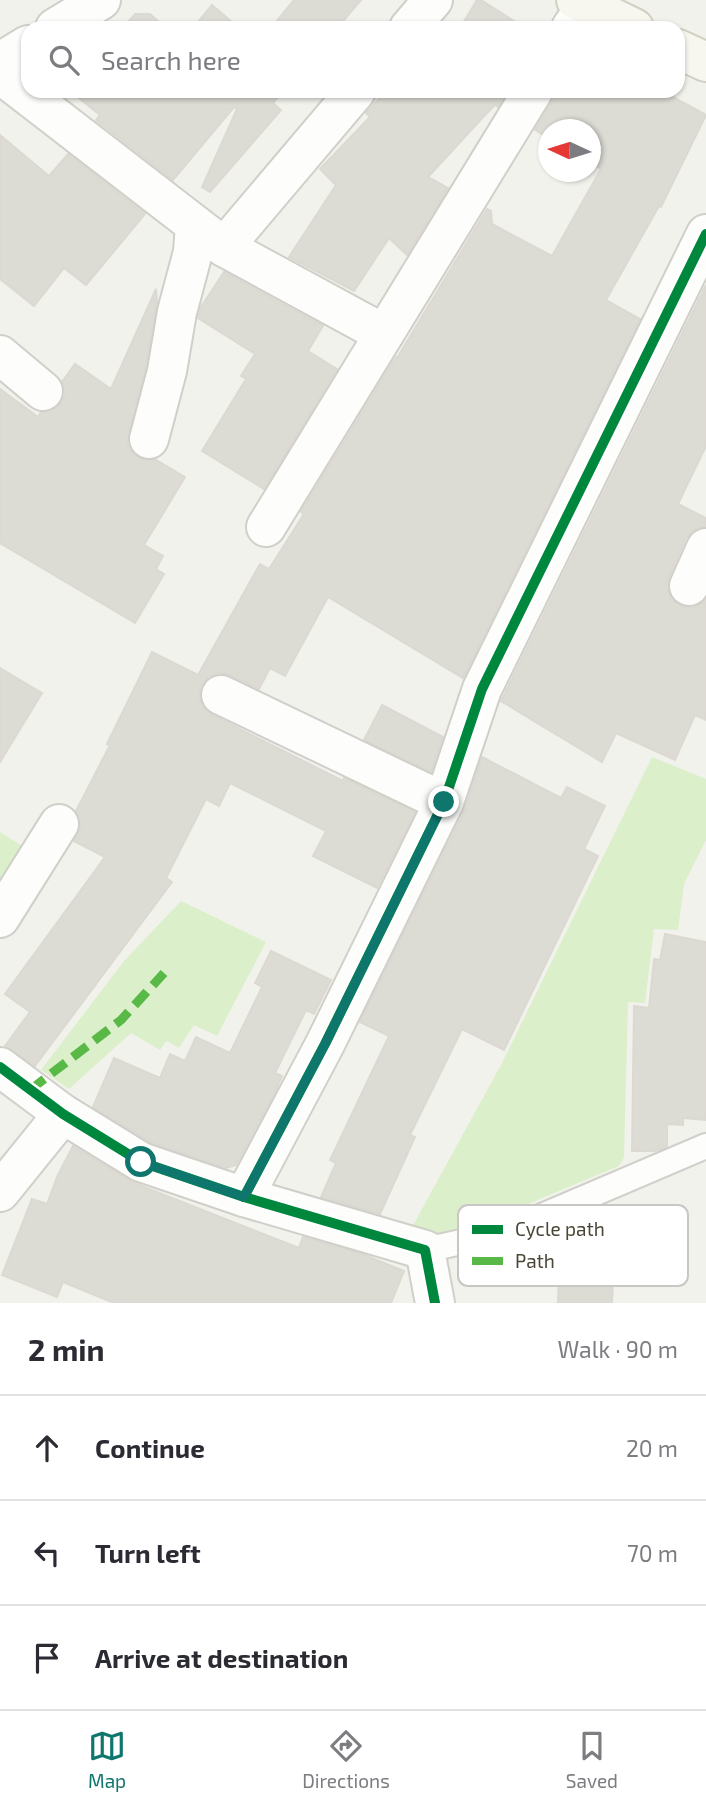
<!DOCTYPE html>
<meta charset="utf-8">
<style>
body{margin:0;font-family:"Exo 2",sans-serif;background:#f2f2f3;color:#2b2b33}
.compass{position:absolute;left:538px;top:119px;width:63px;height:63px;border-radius:50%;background:#fff;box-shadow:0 2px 5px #0004;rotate:274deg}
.stop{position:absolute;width:21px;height:21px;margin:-16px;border:5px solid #0f766e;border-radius:50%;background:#fff}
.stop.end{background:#0f766e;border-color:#fff;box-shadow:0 2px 7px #0008}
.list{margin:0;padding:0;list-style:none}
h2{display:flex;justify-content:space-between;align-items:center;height:91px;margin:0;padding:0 28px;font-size:30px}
h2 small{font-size:23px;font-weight:400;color:#7c7c81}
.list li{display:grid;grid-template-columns:46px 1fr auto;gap:21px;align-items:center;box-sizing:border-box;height:105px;padding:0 28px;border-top:2px solid #e1e1e2}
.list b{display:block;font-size:26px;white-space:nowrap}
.list em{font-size:23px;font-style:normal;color:#7c7c81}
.icon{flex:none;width:38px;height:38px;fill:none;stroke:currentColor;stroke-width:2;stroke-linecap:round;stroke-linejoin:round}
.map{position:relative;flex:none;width:706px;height:1303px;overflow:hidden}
.search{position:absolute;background:#fff;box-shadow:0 2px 5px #0004;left:21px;right:21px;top:21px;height:77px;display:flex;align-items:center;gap:18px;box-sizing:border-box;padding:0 24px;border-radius:21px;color:#7c7c81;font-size:26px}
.sheet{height:406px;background:#fff}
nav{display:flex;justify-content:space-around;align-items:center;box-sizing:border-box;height:98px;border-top:2px solid #e1e1e2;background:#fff;font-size:19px;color:#7c7c81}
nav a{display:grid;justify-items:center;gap:4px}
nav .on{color:#0f766e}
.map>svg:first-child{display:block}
.green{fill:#dbefca}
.building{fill:#dcdbd4;stroke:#dbd9d1;stroke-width:2}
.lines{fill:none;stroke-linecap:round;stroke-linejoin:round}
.lane-casing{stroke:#d0cfc9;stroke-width:28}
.street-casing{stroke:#d0cfc9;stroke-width:42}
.secondary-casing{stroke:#d2d0c2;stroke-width:42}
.lane{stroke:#fdfdfc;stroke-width:24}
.street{stroke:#fdfdfc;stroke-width:38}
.secondary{stroke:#f7f6ef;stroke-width:38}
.quiet{stroke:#58b947;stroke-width:9;stroke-dasharray:18 9;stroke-linecap:butt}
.cycleway-casing{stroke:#fff;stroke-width:15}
.cycleway{stroke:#00873e;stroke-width:10}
.route{stroke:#0f766e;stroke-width:9}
.key{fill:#fff;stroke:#c9c7c3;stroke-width:2}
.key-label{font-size:19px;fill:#4a4536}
</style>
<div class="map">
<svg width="706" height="1303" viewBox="0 0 706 1303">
<rect width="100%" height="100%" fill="#f2f2ec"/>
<g class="green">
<polygon points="652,757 706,779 706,840 684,884 678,930 654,929 645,1003 628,1002 624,1157 619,1166 463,1231 444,1234 411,1229 502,1063"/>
<polygon points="0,832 29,850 0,891"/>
<polygon points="181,901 266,942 217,1036 194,1025 179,1048 166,1041 160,1050 131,1033 69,1089 41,1070 124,961"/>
</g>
<g class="building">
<polygon points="294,0 361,0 337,28 271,28"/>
<polygon points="477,0 481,0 525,28 460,28"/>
<polygon points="212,5 239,28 193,28"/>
<polygon points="135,14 150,14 166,28 123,28"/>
<polygon points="70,91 283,91 273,103 281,110 210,192 202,187 237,109 234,107 173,180 96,120 100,115"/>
<polygon points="386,91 507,91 498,107 495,105 486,114 428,177 448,188 407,255 389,238 354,291 289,257 336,185 320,169 370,117 366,113"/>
<polygon points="555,91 662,91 706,115 661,207 659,206 606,300 640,319 463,678 328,597 285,676 270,668 259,689 230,675 219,673 208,677 201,686 199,696 203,707 212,715 343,781 344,778 415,812 377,888 313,856 326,831 230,783 219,806 206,799 166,878 172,882 35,1066 5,1046 30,1012 5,994 105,857 74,841 81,825 76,811 110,745 107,744 152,652 198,675 260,564 269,569 304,514 301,512 396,357 397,358 487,209 491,211 492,224 552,256 601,169 591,163 591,130 549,130 549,138 535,130 552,102"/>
<polygon points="0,135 49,176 68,154 145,214 86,285 64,268 34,306 0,279"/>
<polygon points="224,272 323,326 308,351 337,369 264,489 202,451 246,379 241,376 255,354 198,318 201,307"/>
<polygon points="706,285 706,446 678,504 706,518 706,527 694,530 686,538 669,577 667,588 671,598 681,606 692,608 701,604 706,599 706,720 695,715 675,760 616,733 602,762 501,701"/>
<polygon points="156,289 157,303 146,366 127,443 134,455 144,460 156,460 185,477 144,545 163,556 156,569 164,574 135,623 0,543 0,389 38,417 41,412 51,411 60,404 65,394 62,382 75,364 111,389"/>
<polygon points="0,668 42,693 0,762"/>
<polygon points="382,705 443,737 431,772 364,740"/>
<polygon points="482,757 561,798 567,787 605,806 584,849 598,856 504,1050 462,1029 410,1135 415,1137 380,1214 321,1197 336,1163 330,1160 389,1036 360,1022 464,811"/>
<polygon points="665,934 706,942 706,1120 683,1118 683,1125 667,1124 667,1147 655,1151 632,1151 634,1006 649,1008 654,959 660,960"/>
<polygon points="271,951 331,980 314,1014 306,1010 275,1073 282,1076 274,1094 236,1165 226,1168 150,1142 93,1107 114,1058 160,1078 170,1054 185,1061 196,1037 230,1053 262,987 255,983"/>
<polygon points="73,1146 134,1183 299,1248 303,1237 362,1254 404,1271 391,1303 114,1303 63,1282 57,1297 2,1275 32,1199 47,1204 57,1177"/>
<polygon points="616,1210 612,1303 558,1303 559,1269 556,1237"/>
</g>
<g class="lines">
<g class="lane-casing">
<polyline id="lane" points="425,1250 502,1233 706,1146"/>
</g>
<g class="street-casing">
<g id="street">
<polyline points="55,28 101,0"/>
<polyline points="409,28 433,0"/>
<polyline points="571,28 586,5"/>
<polyline points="0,62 28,45"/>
<polyline points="0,74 224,247"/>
<polyline points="356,91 224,247 384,334"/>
<polyline points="0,355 43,391"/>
<polyline points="149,439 167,371 177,312 193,252 195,225"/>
<polyline points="266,527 533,91"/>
<polyline points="689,586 706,548"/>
<polyline points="221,695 444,802"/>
<polyline points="0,918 59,824"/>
<polyline points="0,1067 63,1114 141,1162 244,1197 425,1250 435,1303"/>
<polyline points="0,1192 63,1114"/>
<polyline points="244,1197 325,1044 444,802 482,689 706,234"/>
</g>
</g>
<g class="secondary-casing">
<g id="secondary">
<polyline points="576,0 634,28"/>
<polyline points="678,49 706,62"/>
</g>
</g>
<use href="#lane" class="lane"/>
<use href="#street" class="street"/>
<use href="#secondary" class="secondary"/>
<polyline class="quiet" points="30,1090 121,1020 164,973"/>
<g class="cycleway-casing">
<g id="cycleway">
<polyline points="0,1067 63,1114 141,1162 244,1197 425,1250 435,1303"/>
<polyline points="244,1197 325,1044 444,802 482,689 706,234"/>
</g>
</g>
<use href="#cycleway" class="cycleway"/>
</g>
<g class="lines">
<polyline class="route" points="141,1162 244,1197 325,1044 444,802"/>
</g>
<rect x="458" y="1205" width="230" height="81" rx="10" class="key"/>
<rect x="472" y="1225" width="31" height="9" fill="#00873e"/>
<rect x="472" y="1257" width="31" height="8" fill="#58b947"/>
<g class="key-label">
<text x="515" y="1236">Cycle path</text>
<text x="515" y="1268">Path</text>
</g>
</svg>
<svg class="compass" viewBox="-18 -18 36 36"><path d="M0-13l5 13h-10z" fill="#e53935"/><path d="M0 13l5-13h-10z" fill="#7c7c81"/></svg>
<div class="stop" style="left:141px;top:1162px"></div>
<div class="stop end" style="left:444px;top:802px"></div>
<div class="search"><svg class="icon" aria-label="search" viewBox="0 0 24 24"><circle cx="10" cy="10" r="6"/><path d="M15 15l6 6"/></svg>Search here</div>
</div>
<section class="sheet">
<h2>2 min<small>Walk · 90 m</small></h2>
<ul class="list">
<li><svg class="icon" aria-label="ahead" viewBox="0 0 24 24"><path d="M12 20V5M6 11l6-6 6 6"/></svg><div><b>Continue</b></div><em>20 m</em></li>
<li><svg class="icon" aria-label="left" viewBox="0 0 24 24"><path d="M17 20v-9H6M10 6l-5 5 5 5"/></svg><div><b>Turn left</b></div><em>70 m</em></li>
<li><svg class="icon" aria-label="arrive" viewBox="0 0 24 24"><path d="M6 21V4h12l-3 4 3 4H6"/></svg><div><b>Arrive at destination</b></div></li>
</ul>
</section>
<nav>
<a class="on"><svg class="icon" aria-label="map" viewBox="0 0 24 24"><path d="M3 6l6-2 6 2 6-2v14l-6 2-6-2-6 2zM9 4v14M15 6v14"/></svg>Map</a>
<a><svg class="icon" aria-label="directions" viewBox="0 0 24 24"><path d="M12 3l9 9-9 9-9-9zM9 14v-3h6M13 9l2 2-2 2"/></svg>Directions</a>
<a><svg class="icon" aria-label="saved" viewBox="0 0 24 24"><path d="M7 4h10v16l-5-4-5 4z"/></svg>Saved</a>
</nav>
